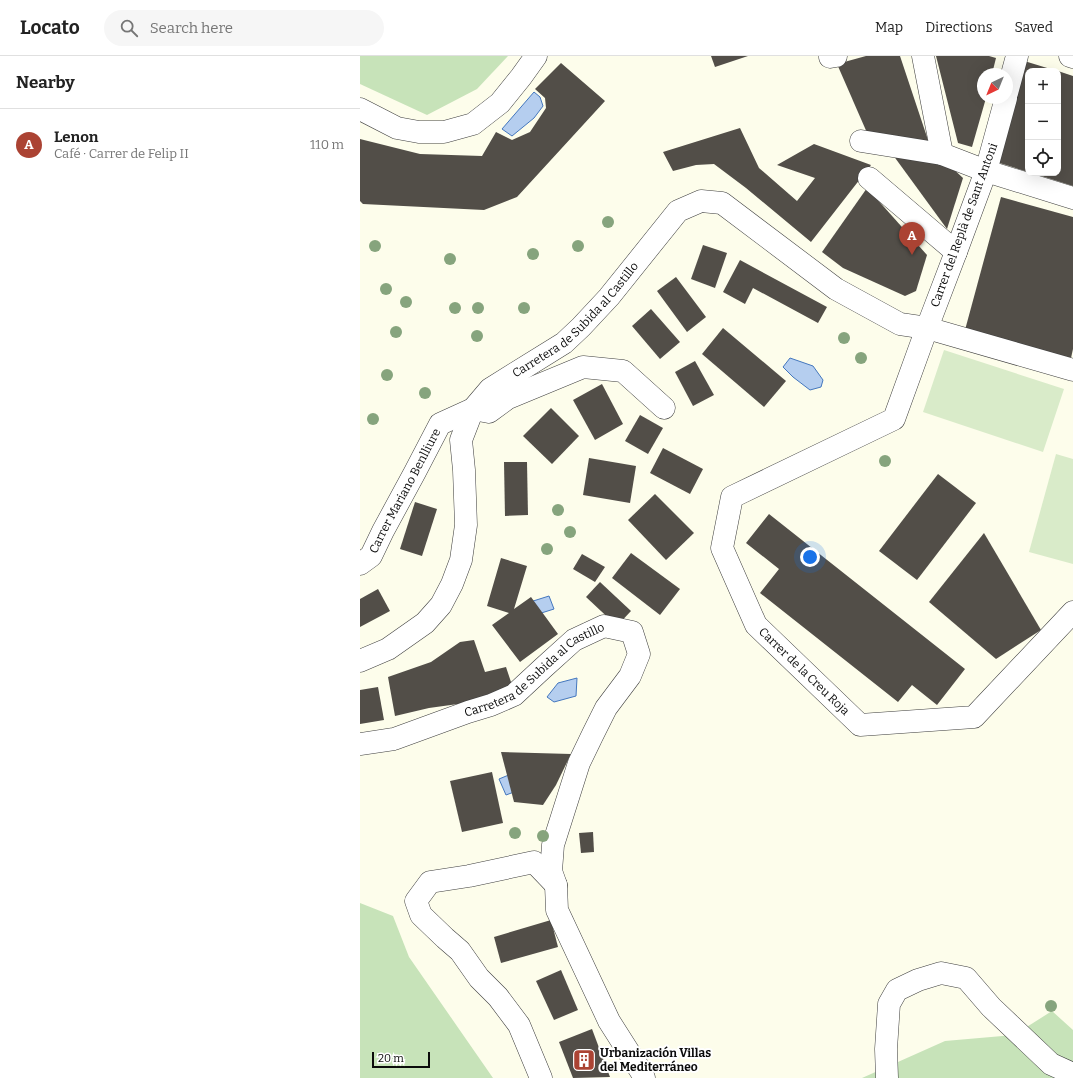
<!DOCTYPE html>
<meta charset="utf-8">
<style>
body{margin:0;font-family:Bitter,serif;background:#f6f6f6;color:#222}
.controls{position:absolute;right:12px;top:12px;display:grid;overflow:hidden;border-radius:8px;box-shadow:0 4px 16px #0002}
.controls button{width:36px;height:36px;display:grid;place-items:center;padding:0;border:0;border-bottom:1px solid #e0e0e0;background:#fff;color:#222;font:20px sans-serif}
.compass{position:absolute;left:617px;top:12px;width:36px;height:36px;border-radius:50%;background:#fff;box-shadow:0 4px 16px #0002;rotate:223deg}
.scale{position:absolute;left:12px;bottom:10px;width:58px;box-sizing:border-box;padding-left:4px;border:2px solid #0b0b0b;border-top:0;font-size:11px;line-height:14px;white-space:nowrap;color:#0b0b0b;-webkit-text-stroke:3px #fff;paint-order:stroke}
.you{position:absolute;left:450px;top:501px;width:14px;height:14px;margin:-10px;border:3px solid #fff;border-radius:50%;background:#1a73e8;box-shadow:0 0 0 6px #1a73e833}
.badge{display:grid;place-items:center;width:26px;height:26px;border-radius:50%;background:#ab4333;color:#fff;font-size:13px;font-weight:700}
.pin{position:absolute;translate:-50% -33px;filter:drop-shadow(0 1px 2px #0008)}
.pin::after{content:'';position:absolute;top:21px;width:14px;height:12px;background:inherit;clip-path:polygon(0 0,100% 0,50% 100%)}
.list{margin:0;padding:0;list-style:none}
h2{display:flex;justify-content:space-between;align-items:center;height:52px;margin:0;padding:0 16px;font-size:17px}
h2 small{font-size:13px;font-weight:400;color:#767676}
.list li{display:grid;grid-template-columns:26px 1fr auto;gap:12px;align-items:center;box-sizing:border-box;height:72px;padding:0 16px;border-top:1px solid #e0e0e0}
.list b{display:block;font-size:15px;white-space:nowrap}
.list p{margin:0;font-size:13px;white-space:nowrap;color:#767676}
.list em{font-size:13px;font-style:normal;color:#767676}
.icon{flex:none;width:22px;height:22px;fill:none;stroke:currentColor;stroke-width:2;stroke-linecap:round;stroke-linejoin:round}
.map{position:relative;flex:none;width:713px;height:1022px;overflow:hidden}
header{display:flex;align-items:center;gap:24px;box-sizing:border-box;height:56px;padding:0 20px;background:#fff;border-bottom:1px solid #e0e0e0}
header strong{font-size:19px}
nav{display:flex;gap:22px;margin-inline-start:auto;font-size:14px}
.search{width:280px;height:36px;background:#f6f6f6;display:flex;align-items:center;gap:10px;box-sizing:border-box;padding:0 14px;border-radius:22px;color:#767676;font-size:15px}
main{display:flex}
aside{flex:1;background:#fff}
.map>svg:first-child{display:block}
.green{fill:#c7e3b9}
.pitch{fill:#d9ebc9}
.water{fill:#b5ceef;stroke:#4477be}
.building{fill:#524e48}
.lines{fill:none;stroke-linecap:round;stroke-linejoin:round}
.street-casing{stroke:#3e3e3e;stroke-width:23}
.street{stroke:#fff;stroke-width:22}
.tree{fill:#86a47d}
.labels{text-anchor:middle;stroke-width:4;stroke-linejoin:round;paint-order:stroke}
.street-label{font-size:12px;fill:#0b0b0b;stroke:#fff}
.poi-label{font-size:12px;font-weight:bold;fill:#0b0b0b;stroke:#fff;text-anchor:start}
</style>
<header>
<strong>Locato</strong>
<div class="search"><svg class="icon" aria-label="search" viewBox="0 0 24 24"><circle cx="10" cy="10" r="6"/><path d="M15 15l6 6"/></svg>Search here</div>
<nav><a>Map</a><a>Directions</a><a>Saved</a></nav>
</header>
<main>
<aside>
<h2>Nearby<small></small></h2>
<ul class="list">
<li><span class="badge">A</span><div><b>Lenon</b><p>Café · Carrer de Felip II</p></div><em>110 m</em></li>
</ul>
</aside>
<div class="map">
<svg width="713" height="1022" viewBox="0 0 713 1022">
<rect width="100%" height="100%" fill="#fdfdeb"/>
<g class="green">
<polygon points="0,0 148,0 117,33 67,59 0,28"/>
<polygon points="0,847 33,860 49,901 133,1022 0,1022"/>
<polygon points="692,955 713,974 713,1022 502,1022 585,985 654,979"/>
</g>
<g class="pitch">
<polygon points="584,294 704,333 683,396 563,356"/>
<polygon points="696,398 713,403 713,508 669,496"/>
</g>
<g class="water">
<polygon points="174,36 180,41 183,50 174,62 152,80 142,73"/>
<polygon points="430,302 453,310 463,324 461,331 450,334 433,321 423,311"/>
<polygon points="189,540 194,553 175,559 170,546"/>
<polygon points="217,622 216,640 194,646 187,641 198,627"/>
<polygon points="156,716 162,733 146,739 139,723"/>
</g>
<g class="building">
<polygon points="351,0 388,0 355,11"/>
<polygon points="506,0 540,0 569,87 508,79 477,8"/>
<polygon points="576,0 629,0 636,2 632,18 623,18 623,42 626,42 612,91 598,87"/>
<polygon points="661,4 697,15 668,15 668,116 630,104"/>
<polygon points="201,7 245,45 157,141 124,154 3,148 0,145 0,83 60,98 122,100 136,76 152,84 170,76 186,52 185,42 175,33"/>
<polygon points="698,15 713,20 713,130 672,117 698,117"/>
<polygon points="380,72 399,112 437,145 455,122 417,109 454,88 511,109 451,186 386,132 354,108 336,109 313,115 303,96"/>
<polygon points="533,99 588,108 603,122 587,173"/>
<polygon points="507,132 567,199 556,235 545,240 483,212 462,196"/>
<polygon points="641,141 713,161 713,293 711,302 605,274"/>
<polygon points="343,189 367,197 355,232 331,223"/>
<polygon points="380,204 467,251 458,267 393,232 385,248 363,236"/>
<polygon points="316,221 346,261 327,276 297,235"/>
<polygon points="291,253 320,286 300,303 272,270"/>
<polygon points="363,272 426,325 404,351 342,298"/>
<polygon points="335,305 354,339 333,350 315,316"/>
<polygon points="242,328 263,368 235,384 213,344"/>
<polygon points="191,352 219,380 192,408 163,380"/>
<polygon points="280,359 303,372 288,398 265,385"/>
<polygon points="303,392 343,413 330,438 290,417"/>
<polygon points="229,402 276,410 270,447 223,439"/>
<polygon points="144,406 167,406 168,459 145,460"/>
<polygon points="578,418 616,447 557,524 519,495"/>
<polygon points="295,438 334,477 306,504 268,464"/>
<polygon points="55,446 77,453 62,500 40,493"/>
<polygon points="409,458 605,613 577,649 552,629 538,646 400,537 419,513 386,487"/>
<polygon points="624,477 681,574 636,603 569,546"/>
<polygon points="271,497 320,533 300,559 252,522"/>
<polygon points="222,498 245,511 235,526 213,513"/>
<polygon points="141,502 167,510 154,553 171,541 198,578 160,606 132,569 149,557 127,550"/>
<polygon points="240,526 271,555 257,570 226,541"/>
<polygon points="18,533 30,555 0,571 0,543"/>
<polygon points="114,584 125,616 146,611 154,635 134,643 69,652 35,660 28,621 71,606 100,586"/>
<polygon points="18,631 24,664 0,668 0,634"/>
<polygon points="141,696 211,698 196,729 183,749 154,746"/>
<polygon points="132,716 143,767 102,776 90,725"/>
<polygon points="233,776 234,796 221,797 219,777"/>
<polygon points="191,864 198,891 141,907 134,881"/>
<polygon points="201,914 218,954 194,964 176,925"/>
<polygon points="232,973 250,1021 213,1022 199,986"/>
</g>
<g class="lines">
<g class="street-casing">
<g id="street">
<polyline points="563,0 582,98"/>
<polyline points="710,0 713,1"/>
<polyline points="470,1 476,0"/>
<polyline points="647,37 657,0"/>
<path id="s1" d="M 646,42 L 626,115 L 596,196 L 567,272 L 534,363 L 372,441 L 362,492 L 396,569 L 500,669 L 614,661 L 713,556"/>
<polyline points="0,53 37,72 59,76 84,76 113,68 140,47 161,21 176,0"/>
<polyline points="501,85 582,98 626,115 713,142"/>
<polyline points="509,122 596,196"/>
<path id="s2" d="M 0,508 L 11,500 L 23,475 L 55,416 L 80,368 L 113,353 L 129,356 L 148,342 L 223,311 L 263,315 L 304,352"/>
<path id="s3" d="M 0,605 L 28,593 L 65,567 L 81,549 L 92,528 L 101,504 L 106,469 L 104,414 L 101,384 L 113,353 L 130,333 L 204,287 L 221,271 L 249,241 L 318,155 L 341,145 L 362,147 L 476,233 L 540,268 L 567,272 L 713,314"/>
<path id="s4" d="M 0,688 L 34,683 L 108,656 L 131,649 L 154,639 L 183,612 L 214,584 L 244,570 L 272,576 L 279,598 L 270,620 L 246,652 L 233,678 L 219,707 L 193,789 L 191,815 L 196,829 L 197,854 L 249,965 L 282,1017 L 284,1022"/>
<polyline points="181,1022 159,969 138,941 119,922 100,895 85,882 61,859 56,845 70,826 109,820 174,806 196,829"/>
<polyline points="527,1022 526,993 529,948 537,934 558,924 581,917 606,922 631,951 691,1008 713,1018"/>
</g>
</g>
<use href="#street" class="street"/>
</g>
<g class="tree">
<circle cx="248" cy="166" r="6"/>
<circle cx="15" cy="190" r="6"/>
<circle cx="218" cy="190" r="6"/>
<circle cx="173" cy="198" r="6"/>
<circle cx="90" cy="203" r="6"/>
<circle cx="26" cy="233" r="6"/>
<circle cx="46" cy="246" r="6"/>
<circle cx="95" cy="252" r="6"/>
<circle cx="118" cy="252" r="6"/>
<circle cx="164" cy="252" r="6"/>
<circle cx="36" cy="276" r="6"/>
<circle cx="117" cy="280" r="6"/>
<circle cx="484" cy="282" r="6"/>
<circle cx="501" cy="302" r="6"/>
<circle cx="27" cy="319" r="6"/>
<circle cx="65" cy="337" r="6"/>
<circle cx="13" cy="363" r="6"/>
<circle cx="525" cy="405" r="6"/>
<circle cx="198" cy="454" r="6"/>
<circle cx="210" cy="476" r="6"/>
<circle cx="187" cy="493" r="6"/>
<circle cx="155" cy="777" r="6"/>
<circle cx="183" cy="780" r="6"/>
<circle cx="691" cy="950" r="6"/>
</g>
<defs>
<g id="building-square" transform="scale(1.15)"><rect x="-9" y="-9" width="18" height="18" rx="4" fill="#ab4333" stroke="#fff"/><path d="M-4-6H4V6H1V3H-1V6H-4ZM-2.5-4.3h1.7v1.8h-1.7ZM.8-4.3h1.7v1.8H.8ZM-2.5-1h1.7V.8h-1.7ZM.8-1h1.7V.8H.8Z" fill="#fff"/></g>
</defs>
<g fill-rule="evenodd">
<use href="#building-square" x="224" y="1004"/>
</g>
<g class="labels">
<g class="street-label">
<text transform="translate(604 169) rotate(-70)" y="4">Carrer del Replà de Sant Antoni</text>
<text dy="4" stroke="none"><textPath href="#s3" startOffset="440">Carretera de Subida al Castillo</textPath></text>
<text dy="4" stroke="none"><textPath href="#s2" startOffset="87">Carrer Mariano Benlliure</textPath></text>
<text dy="4" stroke="none"><textPath href="#s4" startOffset="193">Carretera de Subida al Castillo</textPath></text>
<text dy="4" stroke="none"><textPath href="#s1" startOffset="723">Carrer de la Creu Roja</textPath></text>
</g>
<g class="poi-label">
<text x="240" y="1001">Urbanización Villas<tspan x="240" dy="14">del Mediterráneo</tspan></text>
</g>
</g>
</svg>
<div class="controls">
<button>+</button>
<button>−</button>
<button><svg class="icon" aria-label="locate" viewBox="0 0 24 24"><circle cx="12" cy="12" r="6"/><path d="M12 2v4M12 18v4M2 12h4M18 12h4"/></svg></button>
</div>
<svg class="compass" viewBox="-18 -18 36 36"><path d="M0-13l5 13h-10z" fill="#e53935"/><path d="M0 13l5-13h-10z" fill="#767676"/></svg>
<div class="scale">20 m</div>
<div class="you"></div>
<div class="pin badge" style="left:552px;top:199px">A</div>
</div>
</main>
